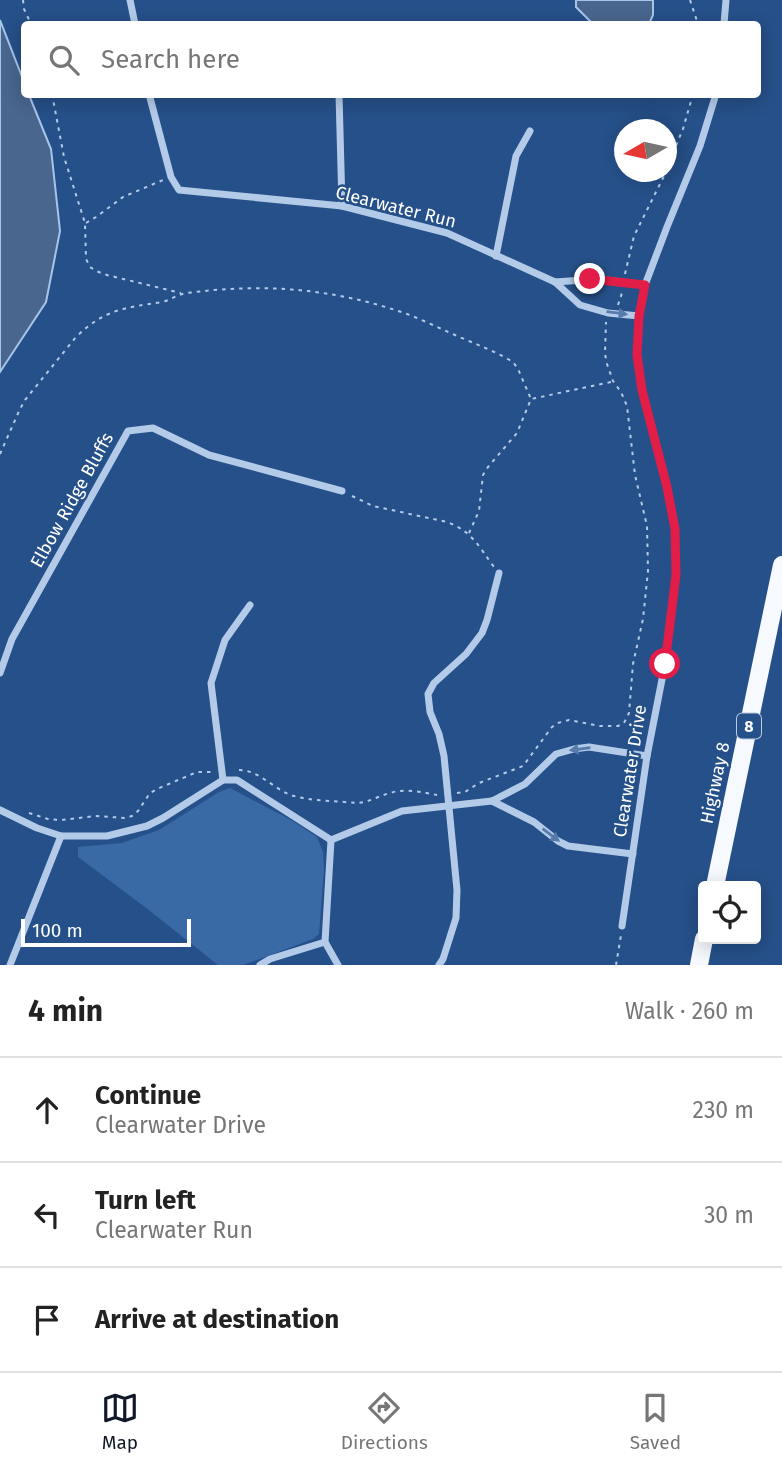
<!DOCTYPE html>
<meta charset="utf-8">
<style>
body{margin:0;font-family:"Fira Sans",sans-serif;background:#f6f6f6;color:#222}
.controls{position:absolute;right:21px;bottom:21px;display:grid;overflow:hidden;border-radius:7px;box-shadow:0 4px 18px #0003}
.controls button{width:63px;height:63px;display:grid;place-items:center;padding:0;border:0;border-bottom:2px solid #e0e0e0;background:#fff;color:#222;font:35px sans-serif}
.compass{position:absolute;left:614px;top:119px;width:63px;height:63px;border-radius:50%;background:#fff;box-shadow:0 4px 18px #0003;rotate:261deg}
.scale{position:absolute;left:21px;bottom:18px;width:170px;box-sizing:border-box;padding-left:7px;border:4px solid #fff;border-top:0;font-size:19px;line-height:24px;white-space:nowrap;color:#fff;-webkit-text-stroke:5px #265089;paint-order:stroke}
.stop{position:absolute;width:21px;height:21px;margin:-16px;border:5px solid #e11d48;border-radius:50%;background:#fff}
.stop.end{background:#e11d48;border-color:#fff;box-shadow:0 2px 7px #0008}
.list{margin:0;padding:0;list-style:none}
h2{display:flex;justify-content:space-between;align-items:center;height:91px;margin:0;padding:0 28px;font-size:30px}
h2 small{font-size:23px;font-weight:400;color:#767676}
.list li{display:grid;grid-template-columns:46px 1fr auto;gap:21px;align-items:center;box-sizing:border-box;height:105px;padding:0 28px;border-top:2px solid #e0e0e0}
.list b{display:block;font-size:26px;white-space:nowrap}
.list p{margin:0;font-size:23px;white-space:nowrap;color:#767676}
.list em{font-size:23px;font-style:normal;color:#767676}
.icon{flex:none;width:38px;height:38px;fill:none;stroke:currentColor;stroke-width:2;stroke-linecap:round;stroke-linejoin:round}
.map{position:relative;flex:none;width:782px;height:965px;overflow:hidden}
.search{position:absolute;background:#fff;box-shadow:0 4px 18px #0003;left:21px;right:21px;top:21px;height:77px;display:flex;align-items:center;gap:18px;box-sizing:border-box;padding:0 24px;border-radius:7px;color:#767676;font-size:26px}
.sheet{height:406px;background:#fff}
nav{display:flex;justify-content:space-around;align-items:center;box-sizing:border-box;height:98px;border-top:2px solid #e0e0e0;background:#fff;font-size:19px;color:#767676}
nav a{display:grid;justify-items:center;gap:4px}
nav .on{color:#111827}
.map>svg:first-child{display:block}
.green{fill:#3a6aa6}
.water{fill:#49668f;stroke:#a7c5ea;stroke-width:2}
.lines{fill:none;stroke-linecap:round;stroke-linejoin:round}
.path{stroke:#b3cbe9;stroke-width:2;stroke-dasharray:3.5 5;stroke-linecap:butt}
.street{stroke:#b3cbe9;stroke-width:7}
.primary{stroke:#f6f9fe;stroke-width:18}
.oneway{fill:#577bab}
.route{stroke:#e11d48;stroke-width:9}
.labels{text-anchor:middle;stroke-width:5;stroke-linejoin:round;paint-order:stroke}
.shield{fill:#265089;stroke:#becadc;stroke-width:2}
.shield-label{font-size:16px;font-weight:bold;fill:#fff}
.street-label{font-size:18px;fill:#fff;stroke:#265089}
</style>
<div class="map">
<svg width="782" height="965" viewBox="0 0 782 965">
<rect width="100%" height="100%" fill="#265089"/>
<polygon class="green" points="230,788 291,820 317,837 323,852 324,869 319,934 313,939 243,965 218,965 145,907 78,857 78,847 122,843 159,830 219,792"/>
<g class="water">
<polygon points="576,0 653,0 653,15 649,24 593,24 576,7"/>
<polygon points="0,20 24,82 24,94 29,95 51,149 60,231 46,302 0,372"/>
</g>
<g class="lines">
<g class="path">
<polyline points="23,0 24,9 31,24"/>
<polyline points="690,0 698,24"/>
<polyline points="52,94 64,157 85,223 86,259 90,267 96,271 107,275 181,293"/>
<polyline points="666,169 683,129 693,94"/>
<polyline points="86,223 96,217 123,197 163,180"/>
<polyline points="625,274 634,236 666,172"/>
<polyline points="618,305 622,293"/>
<path d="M 0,454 L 20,409 L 25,400 L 76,337 C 105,309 124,308 162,302 C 171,300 178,294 187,293 C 263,283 333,288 407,314 C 423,320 439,328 455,335 C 475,344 495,351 513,362 L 518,369 L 531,399"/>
<path d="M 352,496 L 373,506 L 447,522 C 472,531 479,547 494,567"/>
<polyline points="469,533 479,511 483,475 488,467 517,433 531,399 611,382"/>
<path d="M 239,770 C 260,770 275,791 294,796 C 311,801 338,801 356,803 C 368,803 378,796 390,793 C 405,788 422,792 437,795"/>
<polyline points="457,793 465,792 479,783 523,766 552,727 558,723 569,720 600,726 618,726 624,723 629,713 633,664 643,619 648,571 647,526 635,475 627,406 621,392 613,381 607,364 605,354 606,322"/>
<polyline points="29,813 48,819 61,820 95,816 126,818 132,816 138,811 150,793 157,789 197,772 213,772"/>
<polyline points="616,965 621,935"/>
</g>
<g class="street">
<polyline points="130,0 135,24"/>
<polyline points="724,24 726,0"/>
<polyline points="149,94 171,177 179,190 342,206 447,233 555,282 580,305 608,313 639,316"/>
<polyline points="339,94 342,206"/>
<polyline points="496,256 516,156 530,131"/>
<polyline points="555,282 598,279 645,285"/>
<polyline points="0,673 12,639 128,431 153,428 209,455 342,491"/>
<polyline points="223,780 211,683 225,640 250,605"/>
<polyline points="492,801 534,822 558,841 568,846 633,854"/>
<polyline points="0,810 37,828 61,836 107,836 147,826 163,818 223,780 237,780 331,840"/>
<polyline points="331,840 402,811 492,801 525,784 556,754 574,749 589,747 647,756"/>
<polyline points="331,840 325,942 338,965"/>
<polyline points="622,926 647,756 665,664 676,575 675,529 667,487 642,390 637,355 639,316 645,285 667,227 700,146 716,94"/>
<polyline points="10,965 61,836"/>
<polyline points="260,965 270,959 325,942"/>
<polyline points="439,965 443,959 456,918 457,890 444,756 439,734 430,712 428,694 434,683 466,654 482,633 487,620 499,573"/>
</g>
<g class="primary">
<polyline points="715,886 782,565"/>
<polyline points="699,965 704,939"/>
</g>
</g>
<defs><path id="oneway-solid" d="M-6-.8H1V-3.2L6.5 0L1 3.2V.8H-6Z" transform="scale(1.75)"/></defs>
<g class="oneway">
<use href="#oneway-solid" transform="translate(617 313) rotate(7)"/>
<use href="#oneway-solid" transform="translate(580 749) rotate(172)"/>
<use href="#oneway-solid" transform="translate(551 835) rotate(37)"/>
</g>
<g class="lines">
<polyline class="route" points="590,279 645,285 639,316 637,355 642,390 667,487 675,529 676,575 665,664"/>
</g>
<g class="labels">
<rect class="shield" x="737" y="713.5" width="24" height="25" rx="5"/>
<g class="shield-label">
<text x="749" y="732">8</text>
</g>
<g class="street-label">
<text transform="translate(396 207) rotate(14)" y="6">Clearwater Run</text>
<text transform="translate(72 500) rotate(-61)" y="6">Elbow Ridge Bluffs</text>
<text transform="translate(630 771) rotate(-81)" y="6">Clearwater Drive</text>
<text transform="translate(715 783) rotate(-78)" y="6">Highway 8</text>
</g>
</g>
</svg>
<div class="controls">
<button><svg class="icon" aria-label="locate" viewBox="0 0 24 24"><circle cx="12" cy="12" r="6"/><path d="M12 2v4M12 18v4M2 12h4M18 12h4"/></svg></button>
</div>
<svg class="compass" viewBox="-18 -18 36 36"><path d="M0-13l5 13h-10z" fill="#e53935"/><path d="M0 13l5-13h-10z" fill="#767676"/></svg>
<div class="scale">100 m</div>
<div class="stop" style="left:665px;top:664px"></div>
<div class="stop end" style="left:590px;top:279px"></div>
<div class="search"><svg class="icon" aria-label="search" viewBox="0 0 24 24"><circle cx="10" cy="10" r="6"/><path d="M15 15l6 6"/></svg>Search here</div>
</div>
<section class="sheet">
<h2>4 min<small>Walk · 260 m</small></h2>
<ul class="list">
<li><svg class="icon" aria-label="ahead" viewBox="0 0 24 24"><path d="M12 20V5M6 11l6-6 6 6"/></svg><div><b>Continue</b><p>Clearwater Drive</p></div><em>230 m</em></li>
<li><svg class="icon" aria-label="left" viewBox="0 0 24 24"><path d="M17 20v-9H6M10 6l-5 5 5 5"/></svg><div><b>Turn left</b><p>Clearwater Run</p></div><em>30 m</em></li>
<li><svg class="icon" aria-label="arrive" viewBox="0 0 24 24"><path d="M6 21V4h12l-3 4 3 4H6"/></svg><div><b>Arrive at destination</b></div></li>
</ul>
</section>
<nav>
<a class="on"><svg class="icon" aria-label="map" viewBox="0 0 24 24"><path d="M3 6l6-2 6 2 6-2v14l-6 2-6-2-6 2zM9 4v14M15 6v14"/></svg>Map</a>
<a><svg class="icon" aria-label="directions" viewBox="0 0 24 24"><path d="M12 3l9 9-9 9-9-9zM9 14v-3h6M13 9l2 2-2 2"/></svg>Directions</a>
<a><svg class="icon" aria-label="saved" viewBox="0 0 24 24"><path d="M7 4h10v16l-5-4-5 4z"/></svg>Saved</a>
</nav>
